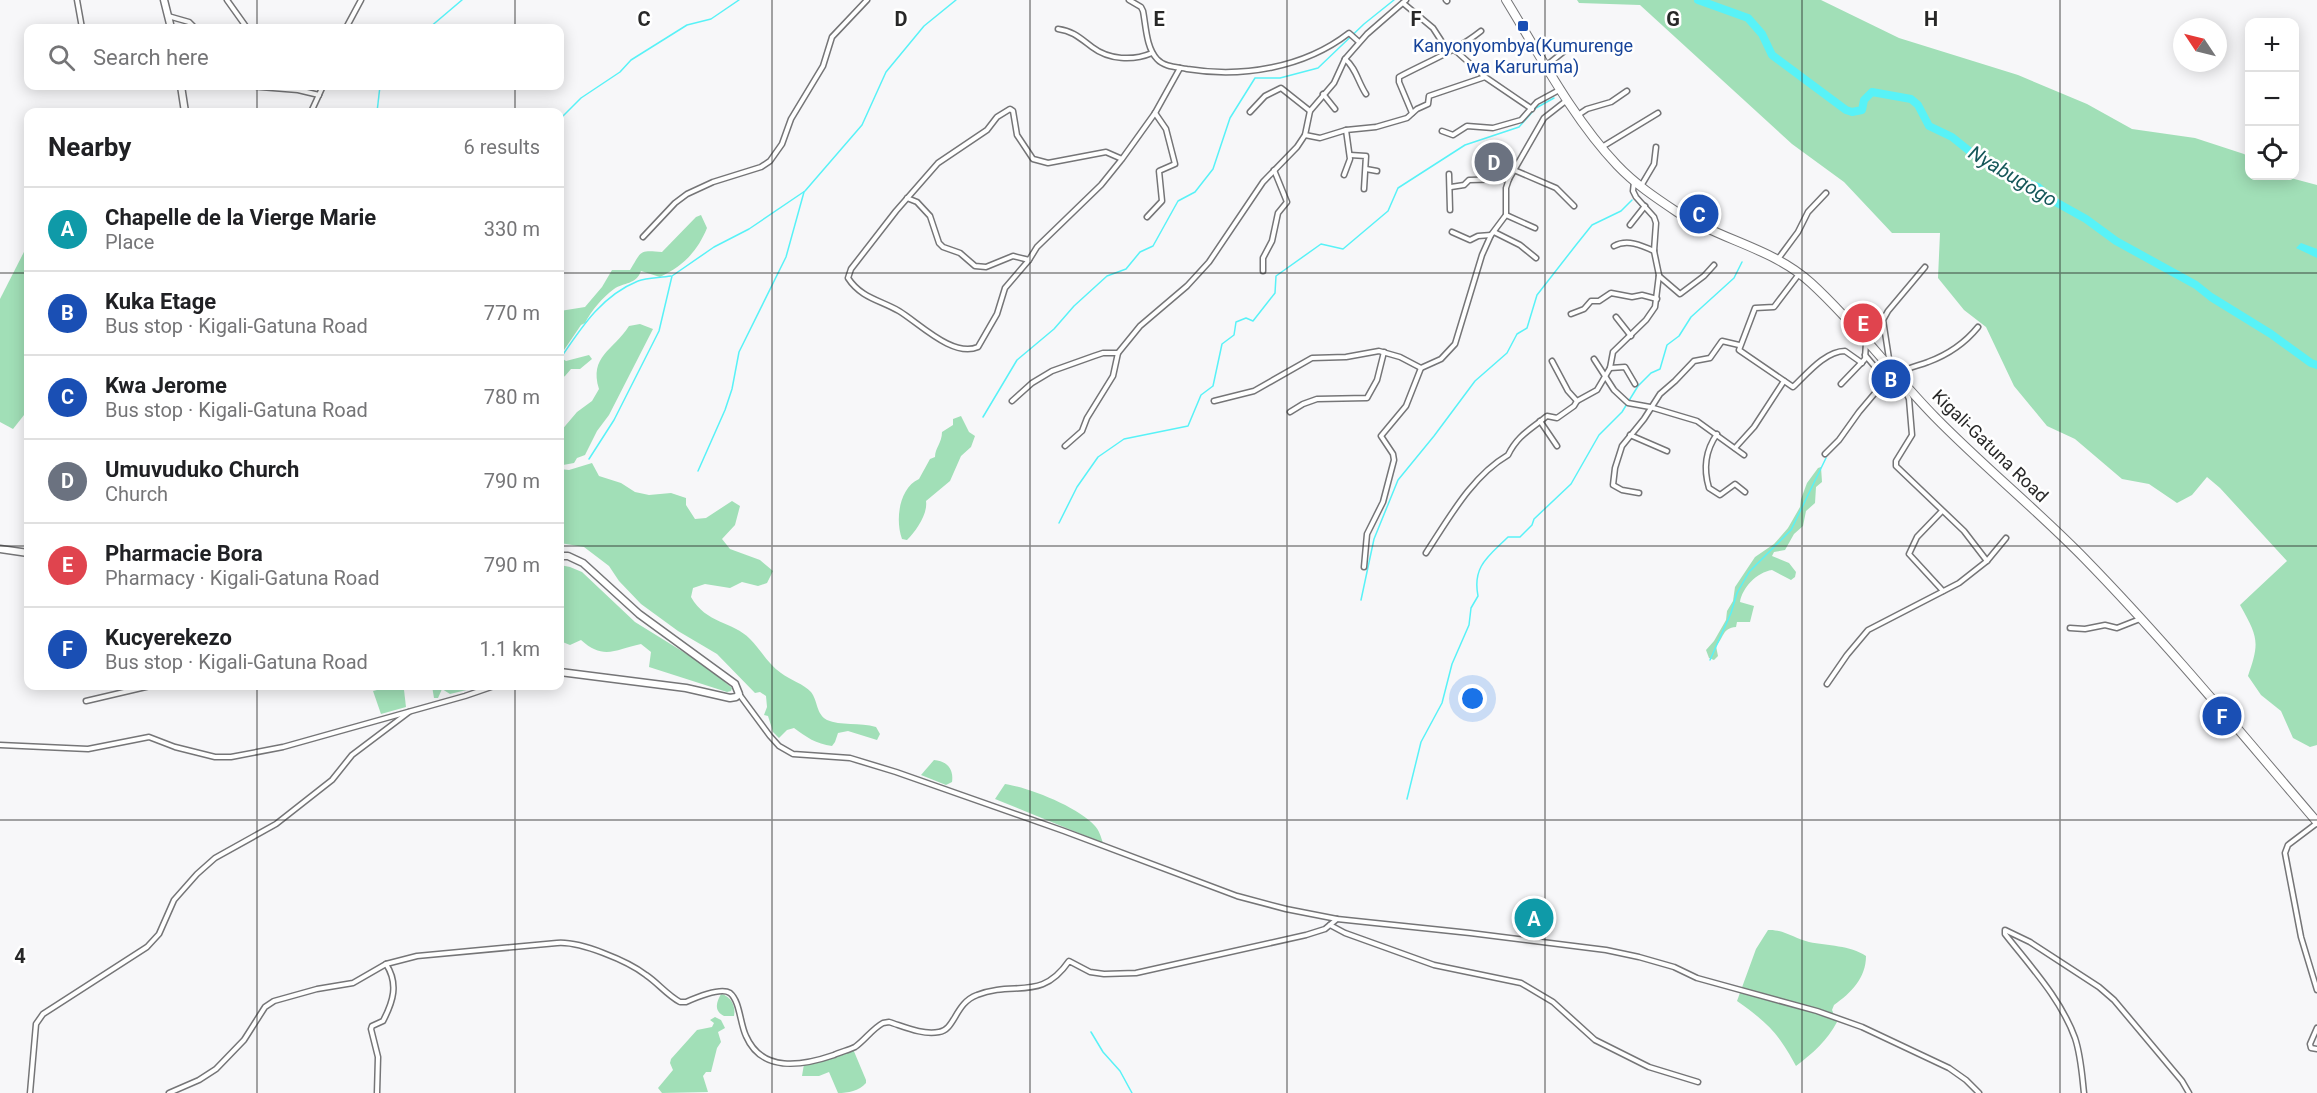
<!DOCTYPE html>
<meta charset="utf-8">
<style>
body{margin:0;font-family:Roboto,sans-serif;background:#f2f2f2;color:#202124}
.controls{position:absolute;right:18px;top:18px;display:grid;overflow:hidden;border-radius:12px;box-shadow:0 3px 15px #0003}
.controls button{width:54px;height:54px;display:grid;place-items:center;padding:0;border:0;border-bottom:2px solid #e0e0e0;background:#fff;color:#202124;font:30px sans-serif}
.compass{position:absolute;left:2173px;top:18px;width:54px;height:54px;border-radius:50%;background:#fff;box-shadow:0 3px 15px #0003;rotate:305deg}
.you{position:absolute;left:1473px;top:699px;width:21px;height:21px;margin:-15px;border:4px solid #fff;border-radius:50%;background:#1a73e8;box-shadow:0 0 0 9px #1a73e833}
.badge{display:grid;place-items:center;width:39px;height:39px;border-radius:50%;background:#1558a8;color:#fff;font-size:20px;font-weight:700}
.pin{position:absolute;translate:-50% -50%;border:3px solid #fff;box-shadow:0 2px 6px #0006}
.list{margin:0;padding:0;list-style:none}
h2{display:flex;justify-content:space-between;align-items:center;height:78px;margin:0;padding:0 24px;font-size:26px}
h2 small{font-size:20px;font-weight:400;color:#757577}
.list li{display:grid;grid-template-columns:39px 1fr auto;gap:18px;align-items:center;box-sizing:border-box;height:84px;padding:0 24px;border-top:2px solid #e0e0e0}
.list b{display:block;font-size:22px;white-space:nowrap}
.list p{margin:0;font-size:20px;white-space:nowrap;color:#757577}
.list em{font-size:20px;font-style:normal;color:#757577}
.icon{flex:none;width:33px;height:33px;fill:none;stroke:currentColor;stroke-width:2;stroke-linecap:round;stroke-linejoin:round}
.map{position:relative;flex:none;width:2317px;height:1093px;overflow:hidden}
.search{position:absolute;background:#fff;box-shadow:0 3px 15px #0003;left:24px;top:24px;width:540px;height:66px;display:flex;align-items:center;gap:15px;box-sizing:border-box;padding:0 21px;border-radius:12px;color:#757577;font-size:22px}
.panel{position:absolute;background:#fff;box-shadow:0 3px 15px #0003;left:24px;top:108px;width:540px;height:582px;border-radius:12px}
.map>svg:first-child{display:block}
.green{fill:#a1dfb7}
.water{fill:#58f2f7}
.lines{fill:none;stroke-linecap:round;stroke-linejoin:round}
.stream{stroke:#58f2f7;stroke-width:1.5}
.river{stroke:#58f2f7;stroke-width:8}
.street-casing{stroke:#757577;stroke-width:7}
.secondary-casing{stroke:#757577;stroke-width:9}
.highway-casing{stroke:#757577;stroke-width:10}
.street{stroke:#fff;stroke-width:4}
.secondary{stroke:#fff;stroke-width:6}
.highway{stroke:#fff;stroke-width:8}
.grid{fill:none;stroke:#282828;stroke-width:1.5;stroke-opacity:0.55}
.transit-dot{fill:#1a4fb4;stroke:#fff;stroke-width:2}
.labels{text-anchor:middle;stroke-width:5;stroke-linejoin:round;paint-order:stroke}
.transit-label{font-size:18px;fill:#164399;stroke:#fff}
.street-label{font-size:18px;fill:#282828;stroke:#fff}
.water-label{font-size:20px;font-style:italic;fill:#155759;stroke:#fff}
.grid-label{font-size:20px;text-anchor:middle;font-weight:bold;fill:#282828;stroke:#fff;stroke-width:5;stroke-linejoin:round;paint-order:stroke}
</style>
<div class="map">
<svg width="2317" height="1093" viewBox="0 0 2317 1093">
<rect width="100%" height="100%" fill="#f7f7f9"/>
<g class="green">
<path d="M 1577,0 L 1821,0 L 1899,38 L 2018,75 L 2087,104 L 2132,129 L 2195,138 L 2244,154 L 2249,157 L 2250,176 L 2283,176 L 2317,185 L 2317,745 L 2310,747 L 2293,738 L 2281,711 L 2261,695 L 2248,676 C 2260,642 2258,637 2240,605 L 2287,561 L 2220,488 L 2207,477 L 2192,495 L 2177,503 L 2149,484 L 2122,479 L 2075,439 L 2047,426 L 2014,386 L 1986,327 L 1964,310 L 1938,278 L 1940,233 L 1892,233 L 1844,182 L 1792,144 L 1640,5 L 1579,3 Z"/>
<path d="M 701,215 L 707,228 C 697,252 683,266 660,277 L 641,271 C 636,285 624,282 614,289 C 603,297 591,311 585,323 L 581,325 L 562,353 L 563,359 L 566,361 L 589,355 L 592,359 L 580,369 L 571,369 L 565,376 L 560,379 L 560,311 L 585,307 L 602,287 L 612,270 L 630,270 C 642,251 638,250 662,252 L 696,217 Z"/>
<polygon points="28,244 28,410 13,429 0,422 0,299"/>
<path d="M 640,324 L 653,329 L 609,415 L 597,431 L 585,455 L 577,458 L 574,463 L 563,465 L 560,456 L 560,432 L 577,412 L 592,401 L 599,389 C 589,356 613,351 629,326 Z"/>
<path d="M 961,416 L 969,432 L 975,436 L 971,447 L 961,456 L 950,481 L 926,501 C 928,514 916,531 907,540 L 902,539 C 895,520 899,488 919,479 L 930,459 L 935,457 C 935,448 942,443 942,432 L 953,425 L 953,419 Z"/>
<path d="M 592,463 L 599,476 L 621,483 L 635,492 L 649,495 L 671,493 L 686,498 L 686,505 L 695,519 L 706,518 L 732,501 L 740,506 L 735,525 L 722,539 L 730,549 L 760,560 L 773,571 L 767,583 L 758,586 L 742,582 L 730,588 L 705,584 L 693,588 L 691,597 C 706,624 733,621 750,639 C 761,650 768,664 781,673 C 790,680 804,684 811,692 C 818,701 816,714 827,720 C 840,726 860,722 876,727 L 880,734 L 877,740 L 848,731 L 838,733 L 835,742 L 832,746 C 816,744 806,737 794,728 L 787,730 L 779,738 L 773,732 L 768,716 L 764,715 L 767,707 L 766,696 L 760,692 L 755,693 L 717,654 L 678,631 L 641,604 L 619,581 L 609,566 L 584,547 L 560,543 L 560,469 L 569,470 Z"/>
<path d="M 1821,467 L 1822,482 L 1816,487 L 1815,503 L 1806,511 L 1803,526 L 1794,534 L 1785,550 L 1774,552 L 1772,556 L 1789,563 L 1796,572 L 1795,577 L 1791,580 L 1772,570 C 1757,572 1742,588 1740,602 L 1754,606 L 1750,622 L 1737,622 L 1736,627 C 1722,628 1724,638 1716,646 L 1718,656 L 1714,660 L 1709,658 L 1706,650 L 1714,641 L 1726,620 L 1727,611 L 1733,601 L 1735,587 L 1755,557 L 1774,544 L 1788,528 L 1800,507 L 1801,499 L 1807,483 L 1818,468 Z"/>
<path d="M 560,565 L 570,567 L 582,572 L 635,622 L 706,666 L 732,688 L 731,691 L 727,692 L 649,667 L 651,652 L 641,644 C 616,649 604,661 581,640 L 570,645 L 560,641 Z"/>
<polygon points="393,686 404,690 406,707 381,714 373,691"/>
<polygon points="432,686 483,686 450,694 442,689 438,698 434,698"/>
<path d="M 934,760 C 946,761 954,768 952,782 L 946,785 L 921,775 Z"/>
<path d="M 1005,784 C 1030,788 1078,807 1095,826 C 1099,830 1101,837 1103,843 L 995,799 Z"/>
<path d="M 1768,930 C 1783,929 1795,939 1809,942 C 1828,946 1850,945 1866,956 C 1866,978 1851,993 1834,1005 L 1832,1010 L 1837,1022 C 1827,1041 1813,1053 1796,1066 C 1779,1034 1767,1022 1737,1001 L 1756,949 Z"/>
<path d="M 721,994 C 731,996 736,1006 734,1016 L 724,1016 C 714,1011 716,1003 721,994 Z"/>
<polygon points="715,1017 721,1020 725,1028 718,1032 721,1042 717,1048 711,1072 706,1072 703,1076 708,1092 662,1093 658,1088 673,1070 670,1063 671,1059 697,1030 712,1027 714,1023 710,1020"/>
<path d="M 853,1049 L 866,1080 L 866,1083 C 859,1091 848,1093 838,1093 L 829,1072 L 819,1076 L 802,1076 L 804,1064 L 813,1063 Z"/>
</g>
<polygon class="water" points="2301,243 2317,249 2317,258 2296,248"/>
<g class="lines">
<g class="stream">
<polyline points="429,28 462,0"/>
<polyline points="377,112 380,86"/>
<polyline points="560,119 581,98 620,72 631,60 687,25 711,19 739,0"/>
<path d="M 560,359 C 581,328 601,296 638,281 C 647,277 660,278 671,276"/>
<polyline points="983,417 1017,360 1054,329 1074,306 1107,276 1126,269 1140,252 1153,246 1178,201 1195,192 1213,169 1230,118 1255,78 1280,78 1318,68 1364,24 1394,0"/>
<polyline points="589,459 614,420 659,331 672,276 714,247 749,229 805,191 862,125 886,72 924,26 956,0"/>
<polyline points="698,471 725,410 732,389 739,352 786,257 804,192"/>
<polyline points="1059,523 1077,487 1098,457 1124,439 1188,426 1201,395 1213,386 1222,344 1234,335 1236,322 1246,318 1253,321 1275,293 1276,276 1321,244 1343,249 1388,211 1398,188 1465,145 1519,127 1536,108 1554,98"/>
<polyline points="1361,600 1374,539 1398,480 1434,436 1475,381 1507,353 1517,334 1527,328 1537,295 1576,245 1592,225 1621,211 1632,200"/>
<polyline points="1710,660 1731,613 1737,593 1749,572 1791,530 1826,458"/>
<path d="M 1407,799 L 1421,742 L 1442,703 L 1452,664 L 1469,625 L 1471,608 L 1478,596 C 1472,566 1489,556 1508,537 L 1520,537 L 1532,525 L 1534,519 L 1571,484 L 1599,435 L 1622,412 L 1638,386 L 1651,373 L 1660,369 L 1667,345 L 1679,336 L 1691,317 L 1734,278 L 1742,262"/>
<polyline points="1091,1032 1103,1052 1120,1071 1132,1093"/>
</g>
<polyline class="river" points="1698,0 1748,18 1762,34 1772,55 1846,110 1852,112 1862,110 1864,100 1872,92 1911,99 1918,105 1929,126 1952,137 1983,162 2009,176 2038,187 2052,200 2086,219 2116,241 2196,285 2211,297 2271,334 2311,363 2317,365"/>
<g class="street-casing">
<g id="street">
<polyline points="77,0 82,28"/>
<polyline points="227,0 247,28"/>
<path d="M 1129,0 L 1141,7 L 1143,11 C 1146,26 1146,47 1157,59 C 1164,67 1177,67 1187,69 C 1242,78 1304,68 1349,33 L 1359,42"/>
<polyline points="1446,0 1447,1"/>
<polyline points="1403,3 1433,28 1444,45 1457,52 1485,77 1532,109"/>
<polyline points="168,16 189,22 195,28"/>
<polyline points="346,28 361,0"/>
<path d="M 1058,29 C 1073,31 1080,38 1092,47 C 1109,60 1133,61 1152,53"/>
<path d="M 1345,59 C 1356,68 1358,82 1366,94"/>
<polyline points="1547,65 1572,45"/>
<polyline points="249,86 298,90 319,95"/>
<polyline points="1323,94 1335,109"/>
<polyline points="311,112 323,86"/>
<polyline points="1250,112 1265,96 1281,88 1310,111"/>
<path d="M 1412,113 L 1399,82 L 1399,77 C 1427,62 1456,51 1481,31"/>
<polyline points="1578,115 1587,109 1611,102 1627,91"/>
<polyline points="1442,131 1453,135 1467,126 1493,128 1521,120 1537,102 1561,89"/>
<polyline points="1305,135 1320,138 1346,130 1376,127 1407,118 1417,109 1428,104 1429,96 1485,77"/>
<polyline points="1602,147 1658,113"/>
<polyline points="1350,155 1366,156 1364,189"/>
<path d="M 1122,159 L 1106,152 L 1048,163 L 1033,159 L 1017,135 L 1013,111 L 1010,109 L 997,117 L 987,130 L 938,163 L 896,211 L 851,269 L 848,278 C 861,298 880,300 899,311 C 919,323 953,358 978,347 L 997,314 L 1005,288 L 1029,260 L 1037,247 L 1101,185 L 1122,159 L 1155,113 L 1180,68"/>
<polyline points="1366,169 1377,171"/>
<polyline points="1514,170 1556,188 1574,206"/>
<polyline points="1449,174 1450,210"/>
<polyline points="1344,175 1350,159 1346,130"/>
<polyline points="1641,186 1654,164 1656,147"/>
<polyline points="1451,187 1464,185 1469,180 1509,179"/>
<polyline points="907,198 917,202 930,216 939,243 943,247 960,253 975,266 986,267 1013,256 1029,260"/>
<polyline points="1506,215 1535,228"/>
<polyline points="1147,217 1162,201 1159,171 1175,164 1166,129 1155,113"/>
<polyline points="1630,225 1645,206"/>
<polyline points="1452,232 1470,240 1478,236 1491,235"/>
<polyline points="1494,232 1520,245 1536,258"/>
<polyline points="643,237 675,203 687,194 713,182 761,167 770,161 782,144 791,119 823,66 832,37 867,0"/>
<path d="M 1614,246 C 1627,239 1641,245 1654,251"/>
<polyline points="1778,259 1798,232 1808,212 1826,193"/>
<polyline points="1263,271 1263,258 1272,241 1278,213 1287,202 1274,170"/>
<path d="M 1799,274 L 1774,307 L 1755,308 L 1739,350 L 1793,387 C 1806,375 1825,351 1845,351 L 1862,363"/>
<polyline points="1659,276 1680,294 1704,276 1714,265"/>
<polyline points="1571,314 1584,309 1591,301 1599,301 1611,293 1632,297 1642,295 1657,299"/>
<polyline points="1616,317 1631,336"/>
<polyline points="1594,359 1614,390 1628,403 1650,407 1697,421 1744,455"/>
<polyline points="1552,361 1568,391 1577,401"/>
<polyline points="1890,365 1883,320 1888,311 1925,267"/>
<polyline points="1610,368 1625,367 1635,384"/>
<path d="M 1899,376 C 1908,366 1916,367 1928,362 C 1947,355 1965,343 1978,327"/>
<polyline points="1841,384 1865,359 1866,342"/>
<polyline points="1012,401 1032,383 1052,371 1094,356 1103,353 1118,353 1140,326 1187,286 1209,262 1263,182 1297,147 1305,135 1310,111 1334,83 1345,59 1367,34 1406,0"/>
<polyline points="1214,401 1254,391 1312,358 1346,357 1379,351 1400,357 1421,368"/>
<polyline points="1290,412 1303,404 1317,399 1367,398 1377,380 1384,352"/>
<polyline points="1540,421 1557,446"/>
<path d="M 1717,434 C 1705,451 1703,468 1709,488 L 1720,495 L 1735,484 L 1745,492"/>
<polyline points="1630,435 1667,451"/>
<polyline points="1065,446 1082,431 1087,418 1113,376 1118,353"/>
<polyline points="1735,448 1754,427 1784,381"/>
<polyline points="1825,454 1839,440 1859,412 1886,380 1865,355"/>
<polyline points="1639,493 1622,490 1613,485 1615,468 1622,446 1644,419 1660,394 1675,381 1694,361 1710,358 1722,341 1739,345"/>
<polyline points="1942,511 1917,537 1909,554 1943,591"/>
<path d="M 1426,553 C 1449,518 1472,476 1508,455 C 1518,435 1530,430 1547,416 L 1557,418 L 1574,406 L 1577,401 L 1597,390 L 1610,368 L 1613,352 L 1646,320 L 1655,307 L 1659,275 L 1654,251 L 1656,223 L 1654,217 L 1636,197 L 1633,191 L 1634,182"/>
<polyline points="1987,561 2006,538"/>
<polyline points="1364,567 1367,534 1383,502 1394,460 1393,454 1381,436 1406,406 1421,368 1441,359 1455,344 1482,255 1491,235 1506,215 1506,188 1509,179 1544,118 1567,100"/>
<polyline points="2070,628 2085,629 2105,625 2117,628 2140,619"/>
<polyline points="1827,684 1847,655 1868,630 1959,583 1987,561 1964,531 1896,466 1896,461 1912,435 1909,399 1904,388"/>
<polyline points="739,694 770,736 779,746 793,754 850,758 896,772 1064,831 1237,896 1286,909 1337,919 1470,933 1606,950 1639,957 1674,967 1697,978 1817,1011 1862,1027 1949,1068 1966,1080 1979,1093"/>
<polyline points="86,701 150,686"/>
<polyline points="0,745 88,749 149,737 175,747 215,757 231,757 283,747 465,696 494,686"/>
<polyline points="2317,823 2288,845 2285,853 2301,937 2317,990"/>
<polyline points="1330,925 1345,933 1434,965 1521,983 1553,1002 1595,1040 1649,1067 1698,1082"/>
<polyline points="2317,1028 2310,1044 2311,1048 2317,1049"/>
<polyline points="30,1093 36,1024 43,1014 147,947 159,934 174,900 197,874 215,858 276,824 332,780 352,755 409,712"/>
<path d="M 169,1093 L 199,1080 L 216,1069 L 244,1040 L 265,1007 L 274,1001 L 317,989 L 353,983 L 386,964 L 417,956 L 557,943 C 580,941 628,961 646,975 C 658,983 667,995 680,1002 L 686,1002 C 695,998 721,987 730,993 C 740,1001 740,1024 746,1036 C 762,1073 802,1066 834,1055 C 840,1052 849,1050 855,1047 C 865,1040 872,1029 883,1023 L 889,1022 C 905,1027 922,1035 939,1032 C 955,1030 955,1003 977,995 C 1015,980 1041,1002 1069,961 L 1090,972 L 1104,974 L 1136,973 L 1306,935 L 1325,929 L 1337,919"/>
<path d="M 377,1093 L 378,1057 L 371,1029 L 372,1026 L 383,1021 C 393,1002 399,984 386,964"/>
<path d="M 2084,1093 C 2082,1075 2081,1056 2075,1038 C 2061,999 2030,966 2005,934 L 2005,930 L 2030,942 L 2099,987 L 2114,1000 L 2182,1081 L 2189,1093"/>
</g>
</g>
<g class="secondary-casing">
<g id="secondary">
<polyline points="164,0 171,28"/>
<polyline points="181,86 185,112"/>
<polyline points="0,549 28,553"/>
<polyline points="560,556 568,556 583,563 639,614 735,684 739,694 736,697 730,698 686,688 560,672"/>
</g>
</g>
<g class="highway-casing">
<path id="highway" d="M 1506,0 C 1539,54 1574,120 1617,165 C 1635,184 1656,198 1677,212 C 1720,240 1773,248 1811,283 C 1856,324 1893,374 1935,417 C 1983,466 2036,509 2084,558 C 2166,642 2241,733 2317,822"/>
</g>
<use href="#street" class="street"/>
<use href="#secondary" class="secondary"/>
<use href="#highway" class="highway"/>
</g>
<path class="grid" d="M 257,0 L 257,28M 515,0 L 515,28M 772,0 L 772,1093M 1030,0 L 1030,1093M 1287,0 L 1287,1093M 1545,0 L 1545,1093M 1802,0 L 1802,1093M 2060,0 L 2060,1093M 257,86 L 257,112M 515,86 L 515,112M 0,273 L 28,273M 560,273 L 2317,273M 0,546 L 28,546M 560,546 L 2317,546M 257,686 L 257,1093M 515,686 L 515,1093M 0,820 L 2317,820"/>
<rect class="transit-dot" x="1517" y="20" width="12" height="12" rx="3"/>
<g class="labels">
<g class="transit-label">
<text x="1523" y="52">Kanyonyombya(Kumurenge<tspan x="1523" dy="21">wa Karuruma)</tspan></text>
</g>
<g class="street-label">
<text transform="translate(1990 446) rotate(44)" y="6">Kigali-Gatuna Road</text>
</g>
<g class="water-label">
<text transform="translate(2013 176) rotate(31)" y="7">Nyabugogo</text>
</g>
</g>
<g class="grid-label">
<text x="644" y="26">C</text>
<text x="901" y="26">D</text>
<text x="1159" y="26">E</text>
<text x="1416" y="26">F</text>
<text x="1673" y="26">G</text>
<text x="1931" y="26">H</text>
<text x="20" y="963">4</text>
</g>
</svg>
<div class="controls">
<button>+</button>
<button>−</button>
<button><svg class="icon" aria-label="locate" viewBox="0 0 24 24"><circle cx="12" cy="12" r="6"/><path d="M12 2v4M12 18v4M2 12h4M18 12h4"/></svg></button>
</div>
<svg class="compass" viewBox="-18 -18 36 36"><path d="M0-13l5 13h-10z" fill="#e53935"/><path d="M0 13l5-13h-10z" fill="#757577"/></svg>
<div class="you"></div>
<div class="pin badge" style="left:1534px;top:918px;background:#0f9aa8">A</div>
<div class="pin badge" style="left:1891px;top:379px;background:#1a4fb4">B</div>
<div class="pin badge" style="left:1699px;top:214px;background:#1a4fb4">C</div>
<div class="pin badge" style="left:1494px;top:162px;background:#6b7280">D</div>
<div class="pin badge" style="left:1863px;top:323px;background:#e0444e">E</div>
<div class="pin badge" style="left:2222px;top:716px;background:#1a4fb4">F</div>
<div class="search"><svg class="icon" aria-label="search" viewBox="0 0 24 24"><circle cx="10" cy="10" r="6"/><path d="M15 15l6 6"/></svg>Search here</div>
<section class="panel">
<h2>Nearby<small>6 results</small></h2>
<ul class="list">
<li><span class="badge" style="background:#0f9aa8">A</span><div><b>Chapelle de la Vierge Marie</b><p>Place</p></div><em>330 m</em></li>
<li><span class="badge" style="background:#1a4fb4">B</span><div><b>Kuka Etage</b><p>Bus stop · Kigali-Gatuna Road</p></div><em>770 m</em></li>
<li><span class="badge" style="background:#1a4fb4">C</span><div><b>Kwa Jerome</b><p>Bus stop · Kigali-Gatuna Road</p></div><em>780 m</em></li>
<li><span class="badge" style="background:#6b7280">D</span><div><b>Umuvuduko Church</b><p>Church</p></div><em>790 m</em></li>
<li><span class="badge" style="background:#e0444e">E</span><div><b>Pharmacie Bora</b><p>Pharmacy · Kigali-Gatuna Road</p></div><em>790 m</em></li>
<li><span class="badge" style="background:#1a4fb4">F</span><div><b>Kucyerekezo</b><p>Bus stop · Kigali-Gatuna Road</p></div><em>1.1 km</em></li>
</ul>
</section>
</div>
